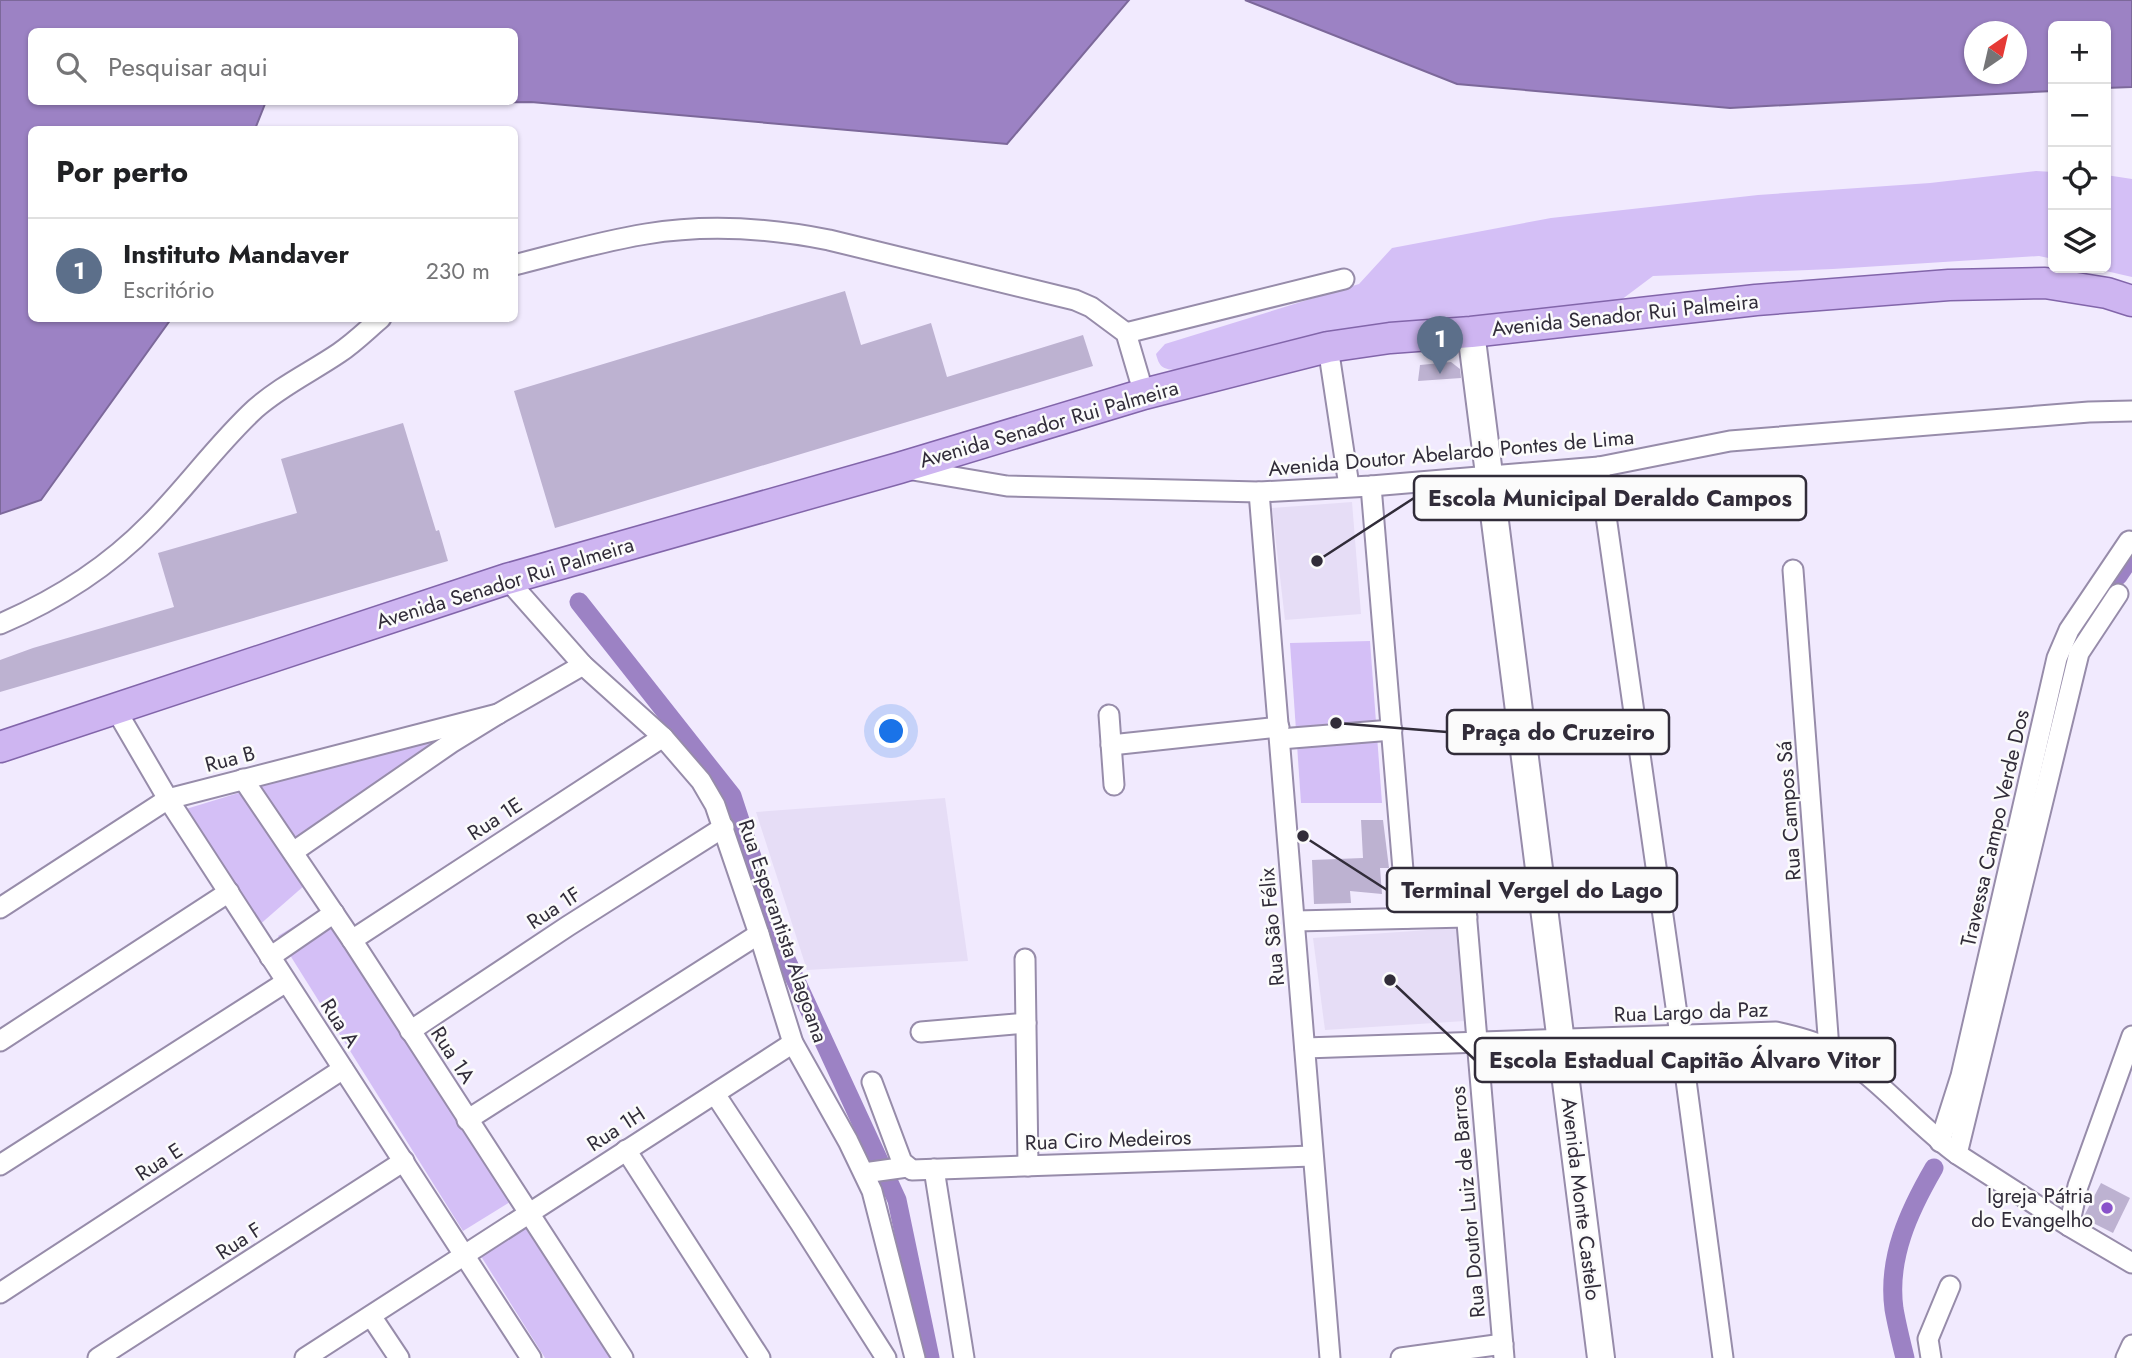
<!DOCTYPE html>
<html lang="pt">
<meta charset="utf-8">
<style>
body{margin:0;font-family:Jost,sans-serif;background:#f2f2f2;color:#202124}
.controls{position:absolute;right:21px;top:21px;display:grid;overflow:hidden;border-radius:10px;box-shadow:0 2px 5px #0004}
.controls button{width:63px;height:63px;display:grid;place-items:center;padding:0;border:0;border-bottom:2px solid #e0e0e0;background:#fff;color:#202124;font:35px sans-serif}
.compass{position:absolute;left:1964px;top:21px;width:63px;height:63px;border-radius:50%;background:#fff;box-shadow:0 2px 5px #0004;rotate:34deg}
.you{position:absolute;left:892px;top:732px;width:24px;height:24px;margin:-18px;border:5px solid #fff;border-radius:50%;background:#1a73e8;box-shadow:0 0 0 10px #1a73e833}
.badge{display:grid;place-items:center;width:46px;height:46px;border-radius:50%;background:#0b8043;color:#fff;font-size:23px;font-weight:700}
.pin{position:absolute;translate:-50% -58px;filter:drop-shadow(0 2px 4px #0008)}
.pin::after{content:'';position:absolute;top:37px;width:24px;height:21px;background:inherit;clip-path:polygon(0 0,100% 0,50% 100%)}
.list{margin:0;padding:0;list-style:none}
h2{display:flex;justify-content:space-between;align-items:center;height:91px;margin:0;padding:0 28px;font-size:30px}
h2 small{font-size:23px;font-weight:400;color:#757577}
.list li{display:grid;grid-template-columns:46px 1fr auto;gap:21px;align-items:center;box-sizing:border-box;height:105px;padding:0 28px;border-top:2px solid #e0e0e0}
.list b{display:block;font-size:26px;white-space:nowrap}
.list p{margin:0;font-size:23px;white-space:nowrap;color:#757577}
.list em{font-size:23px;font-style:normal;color:#757577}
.icon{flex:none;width:38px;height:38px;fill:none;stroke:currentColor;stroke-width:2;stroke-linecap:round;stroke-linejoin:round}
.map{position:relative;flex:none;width:2132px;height:1358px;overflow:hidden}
.search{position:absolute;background:#fff;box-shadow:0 2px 5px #0004;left:28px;top:28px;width:490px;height:77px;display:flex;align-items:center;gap:18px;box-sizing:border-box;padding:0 24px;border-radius:10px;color:#757577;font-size:26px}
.panel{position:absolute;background:#fff;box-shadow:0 2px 5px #0004;left:28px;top:126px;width:490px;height:196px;border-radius:10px}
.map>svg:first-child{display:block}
.built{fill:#e6ddf6}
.green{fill:#d4bff6}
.water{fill:#9c82c4;stroke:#7c689a;stroke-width:2;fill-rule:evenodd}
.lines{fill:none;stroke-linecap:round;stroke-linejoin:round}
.canal{stroke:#9c82c4;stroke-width:19}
.building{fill:#bdb2d1}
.street-casing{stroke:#978caa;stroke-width:23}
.secondary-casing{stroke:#978caa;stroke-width:30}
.primary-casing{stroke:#8265aa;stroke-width:33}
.street{stroke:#fff;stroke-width:19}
.secondary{stroke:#fff;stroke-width:26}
.primary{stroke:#ceb5f1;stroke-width:30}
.poi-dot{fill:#8953ca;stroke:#fbfbfb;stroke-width:2.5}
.labels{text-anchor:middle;stroke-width:5;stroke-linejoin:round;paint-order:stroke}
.street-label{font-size:21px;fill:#312c39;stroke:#fbfbfb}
.poi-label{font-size:21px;fill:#312c39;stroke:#fbfbfb;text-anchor:end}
.leader{fill:none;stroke:#312c39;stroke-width:2.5}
.callout-dot{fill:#312c39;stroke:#fbfbfb;stroke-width:2.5}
.callout{fill:#fbfbfb;stroke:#312c39;stroke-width:2.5}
.callout-label{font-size:23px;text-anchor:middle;font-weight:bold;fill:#312c39}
</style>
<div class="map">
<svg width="2132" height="1358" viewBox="0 0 2132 1358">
<rect width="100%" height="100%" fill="#f1eafe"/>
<g class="built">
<polygon points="1352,502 1361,614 1285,620 1272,508"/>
<polygon points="945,798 968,961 807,970 756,812"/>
<polygon points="1457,928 1465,1021 1325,1030 1313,938"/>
</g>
<g class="green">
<path d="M 2036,171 L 2053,172 L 2053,259 L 2039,256 L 1833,269 L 1653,276 L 1617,303 L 1391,324 L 1175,370 C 1162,369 1159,366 1156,354 L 1165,344 L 1359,284 L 1392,248 L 1551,218 L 1758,195 L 1930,183 Z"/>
<polygon points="2106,175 2132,179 2132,277 2093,268 2106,268"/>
<polygon points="1370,641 1382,803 1301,803 1290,643"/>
<polygon points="442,736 294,839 256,779"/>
<polygon points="245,791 305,885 257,927 186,809"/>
<polygon points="321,910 510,1202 463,1231 278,936"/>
<polygon points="522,1223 611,1358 545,1358 479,1253"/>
</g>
<g class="water">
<path d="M 0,0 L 1129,0 L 1007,144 L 531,102 L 265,104 L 255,129 L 32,130 L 32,318 L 171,319 L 41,500 L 0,514 ZM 32,32 L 514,32 L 514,102 L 32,102 Z"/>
<path d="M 1245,0 L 2132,0 L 2132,87 L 2106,88 L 2106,26 L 2053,26 L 2053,91 L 1730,108 L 1457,84 ZM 1974,32 L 2016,32 L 2016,74 L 1974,74 Z"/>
</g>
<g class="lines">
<g class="canal">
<polyline points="2118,576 2132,555"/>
<polyline points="579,602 732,796 784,955 897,1200 930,1358"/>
<polyline points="2085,628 2104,597"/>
<path d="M 1905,1358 C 1901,1342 1897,1326 1894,1309 C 1887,1258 1909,1211 1934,1168"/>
</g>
</g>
<g class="building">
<polygon points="845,291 861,345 931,323 947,377 1083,335 1093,366 555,528 514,391"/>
<polygon points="1451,362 1460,369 1461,378 1418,381 1420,365"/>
<polygon points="403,423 436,531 439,530 448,561 0,692 0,660 33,648 174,607 158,553 297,513 281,459"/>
<polygon points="1361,820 1383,820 1389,868 1380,868 1382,894 1350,891 1351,903 1314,904 1312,860 1363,858"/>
<polygon points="2101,1183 2130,1198 2113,1233 2083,1218"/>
</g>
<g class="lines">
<g class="street-casing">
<g id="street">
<path d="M 514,265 C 558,254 602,241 646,234 C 707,224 769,228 829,240 L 1075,300 L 1091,307 L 1126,333 L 1144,394"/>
<polyline points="1126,333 1344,279"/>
<polyline points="1328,347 1349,486"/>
<polyline points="1599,467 1680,1035 1723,1358"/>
<polyline points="907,469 1007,486 1259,492 1371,486 1599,467 1730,441 2089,412 2132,411"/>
<polyline points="1371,486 1407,918"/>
<polyline points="1259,492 1330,1358"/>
<polyline points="1793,570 1829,1049"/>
<polyline points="507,579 583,665 663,737 701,781 715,805 759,934 793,1043 848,1141 872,1191 915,1358"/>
<path d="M 0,624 C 56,600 107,568 150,524 C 187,487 217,444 255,409 C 281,386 311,372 339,353 C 354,343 367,330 381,318"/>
<polyline points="116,710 168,799 531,1358"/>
<polyline points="1109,715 1114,785"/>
<polyline points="1280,739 1392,730"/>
<polyline points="1111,745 1279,727"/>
<polyline points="243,779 352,940 623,1358"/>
<polyline points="293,852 451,743 498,714 583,665"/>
<polyline points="1404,883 1458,881 1464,887 1504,1358"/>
<polyline points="0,908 168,799 498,714"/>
<polyline points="1295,921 1467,917"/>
<polyline points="352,940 663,737"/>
<polyline points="270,957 334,913"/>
<polyline points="1025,959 1028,1166"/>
<polyline points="410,1031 568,926 724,827"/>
<polyline points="921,1032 1026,1023"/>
<polyline points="0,1041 229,892"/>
<path d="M 1305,1048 L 1776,1032 C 1794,1036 1811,1040 1828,1048 C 1874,1072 1914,1123 1957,1154 L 2069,1226 L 2132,1263"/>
<polyline points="872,1082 902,1162 912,1170 1312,1156"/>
<polyline points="715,1094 800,1223 886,1358"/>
<polyline points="467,1120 759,934"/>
<polyline points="1940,1142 1961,1076 2057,658 2069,630 2129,541"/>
<polyline points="626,1150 760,1358"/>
<polyline points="1957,1154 2079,653 2118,594"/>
<polyline points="0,1165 286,982"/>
<polyline points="934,1169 964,1358"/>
<polyline points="864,1173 907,1167"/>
<polyline points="2069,1226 2078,1186 2132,1036"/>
<polyline points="0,1293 343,1069"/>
<polyline points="371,1316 399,1358"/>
<polyline points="98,1358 404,1161"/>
<polyline points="305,1358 793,1043"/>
<polyline points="1401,1358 1503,1344"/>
<polyline points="1931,1358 1928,1339 1950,1286"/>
<polyline points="2126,1358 2132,1345"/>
</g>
</g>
<g class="secondary-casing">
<polyline id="secondary" points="1471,332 1601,1358"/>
</g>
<g class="primary-casing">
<polyline id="primary" points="0,747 507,579 899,468 1144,394 1328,347 1390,338 1471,332 1756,300 1949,285 2045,283 2107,293 2132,301"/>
</g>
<use href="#street" class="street"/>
<use href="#secondary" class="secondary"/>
<use href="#primary" class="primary"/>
</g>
<circle class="poi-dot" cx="2107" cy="1208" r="7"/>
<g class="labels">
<g class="street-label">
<text transform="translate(1625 315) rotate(-6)" y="7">Avenida Senador Rui Palmeira</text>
<text transform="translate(1049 424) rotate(-16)" y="7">Avenida Senador Rui Palmeira</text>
<text transform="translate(1451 453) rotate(-5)" y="7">Avenida Doutor Abelardo Pontes de Lima</text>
<text transform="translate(505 583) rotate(-17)" y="7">Avenida Senador Rui Palmeira</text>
<text transform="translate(230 759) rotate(-15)" y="7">Rua B</text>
<text transform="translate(1789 811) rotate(-94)" y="7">Rua Campos Sá</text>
<text transform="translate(495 819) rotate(-33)" y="7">Rua 1E</text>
<text transform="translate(1995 828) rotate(-77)" y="7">Travessa Campo Verde Dos</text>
<text transform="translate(554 908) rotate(-33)" y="7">Rua 1F</text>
<text transform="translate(1272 927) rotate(-95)" y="7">Rua São Félix</text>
<text transform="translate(783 931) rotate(71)" y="7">Rua Esperantista Alagoana</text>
<text transform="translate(1691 1012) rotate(-2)" y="7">Rua Largo da Paz</text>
<text transform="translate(340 1023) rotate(57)" y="7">Rua A</text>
<text transform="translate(453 1055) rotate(57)" y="7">Rua 1A</text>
<text transform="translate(616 1129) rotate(-33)" y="7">Rua 1H</text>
<text transform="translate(1108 1140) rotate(-2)" y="7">Rua Ciro Medeiros</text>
<text transform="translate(159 1162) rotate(-33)" y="7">Rua E</text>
<text transform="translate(1581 1199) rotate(83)" y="7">Avenida Monte Castelo</text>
<text transform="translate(1468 1202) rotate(-95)" y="7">Rua Doutor Luiz de Barros</text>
<text transform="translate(239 1241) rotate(-33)" y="7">Rua F</text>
</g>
<g class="poi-label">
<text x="2093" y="1203">Igreja Pátria<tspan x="2093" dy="24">do Evangelho</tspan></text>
</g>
</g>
<path class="leader" d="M1317 561L1414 498M1336 723L1447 732M1303 836L1387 890M1390 980L1475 1060"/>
<g class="callout-dot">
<circle cx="1317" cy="561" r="7"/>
<circle cx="1336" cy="723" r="7"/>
<circle cx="1303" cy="836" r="7"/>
<circle cx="1390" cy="980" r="7"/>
</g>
<g class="callout">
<rect x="1414" y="476" width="392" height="44" rx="7"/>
<rect x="1447" y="710" width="222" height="44" rx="7"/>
<rect x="1387" y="868" width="290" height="44" rx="7"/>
<rect x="1475" y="1038" width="420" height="44" rx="7"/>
</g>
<g class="callout-label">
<text x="1610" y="506">Escola Municipal Deraldo Campos</text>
<text x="1558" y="740">Praça do Cruzeiro</text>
<text x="1532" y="898">Terminal Vergel do Lago</text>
<text x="1685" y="1068">Escola Estadual Capitão Álvaro Vitor</text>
</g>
</svg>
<div class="controls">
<button>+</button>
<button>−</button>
<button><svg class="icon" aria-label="locate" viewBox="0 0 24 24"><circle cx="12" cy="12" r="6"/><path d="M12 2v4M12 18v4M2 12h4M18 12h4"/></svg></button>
<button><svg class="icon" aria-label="layers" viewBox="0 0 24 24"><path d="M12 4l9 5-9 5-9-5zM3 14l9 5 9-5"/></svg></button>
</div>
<svg class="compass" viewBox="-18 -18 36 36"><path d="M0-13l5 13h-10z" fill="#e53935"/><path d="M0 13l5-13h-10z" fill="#757577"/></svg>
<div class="you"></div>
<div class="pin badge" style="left:1440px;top:374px;background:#5c6f8a">1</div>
<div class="search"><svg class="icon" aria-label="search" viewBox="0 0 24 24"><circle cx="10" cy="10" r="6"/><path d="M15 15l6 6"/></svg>Pesquisar aqui</div>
<section class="panel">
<h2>Por perto<small></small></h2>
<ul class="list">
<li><span class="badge" style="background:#5c6f8a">1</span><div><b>Instituto Mandaver</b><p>Escritório</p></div><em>230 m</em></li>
</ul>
</section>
</div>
